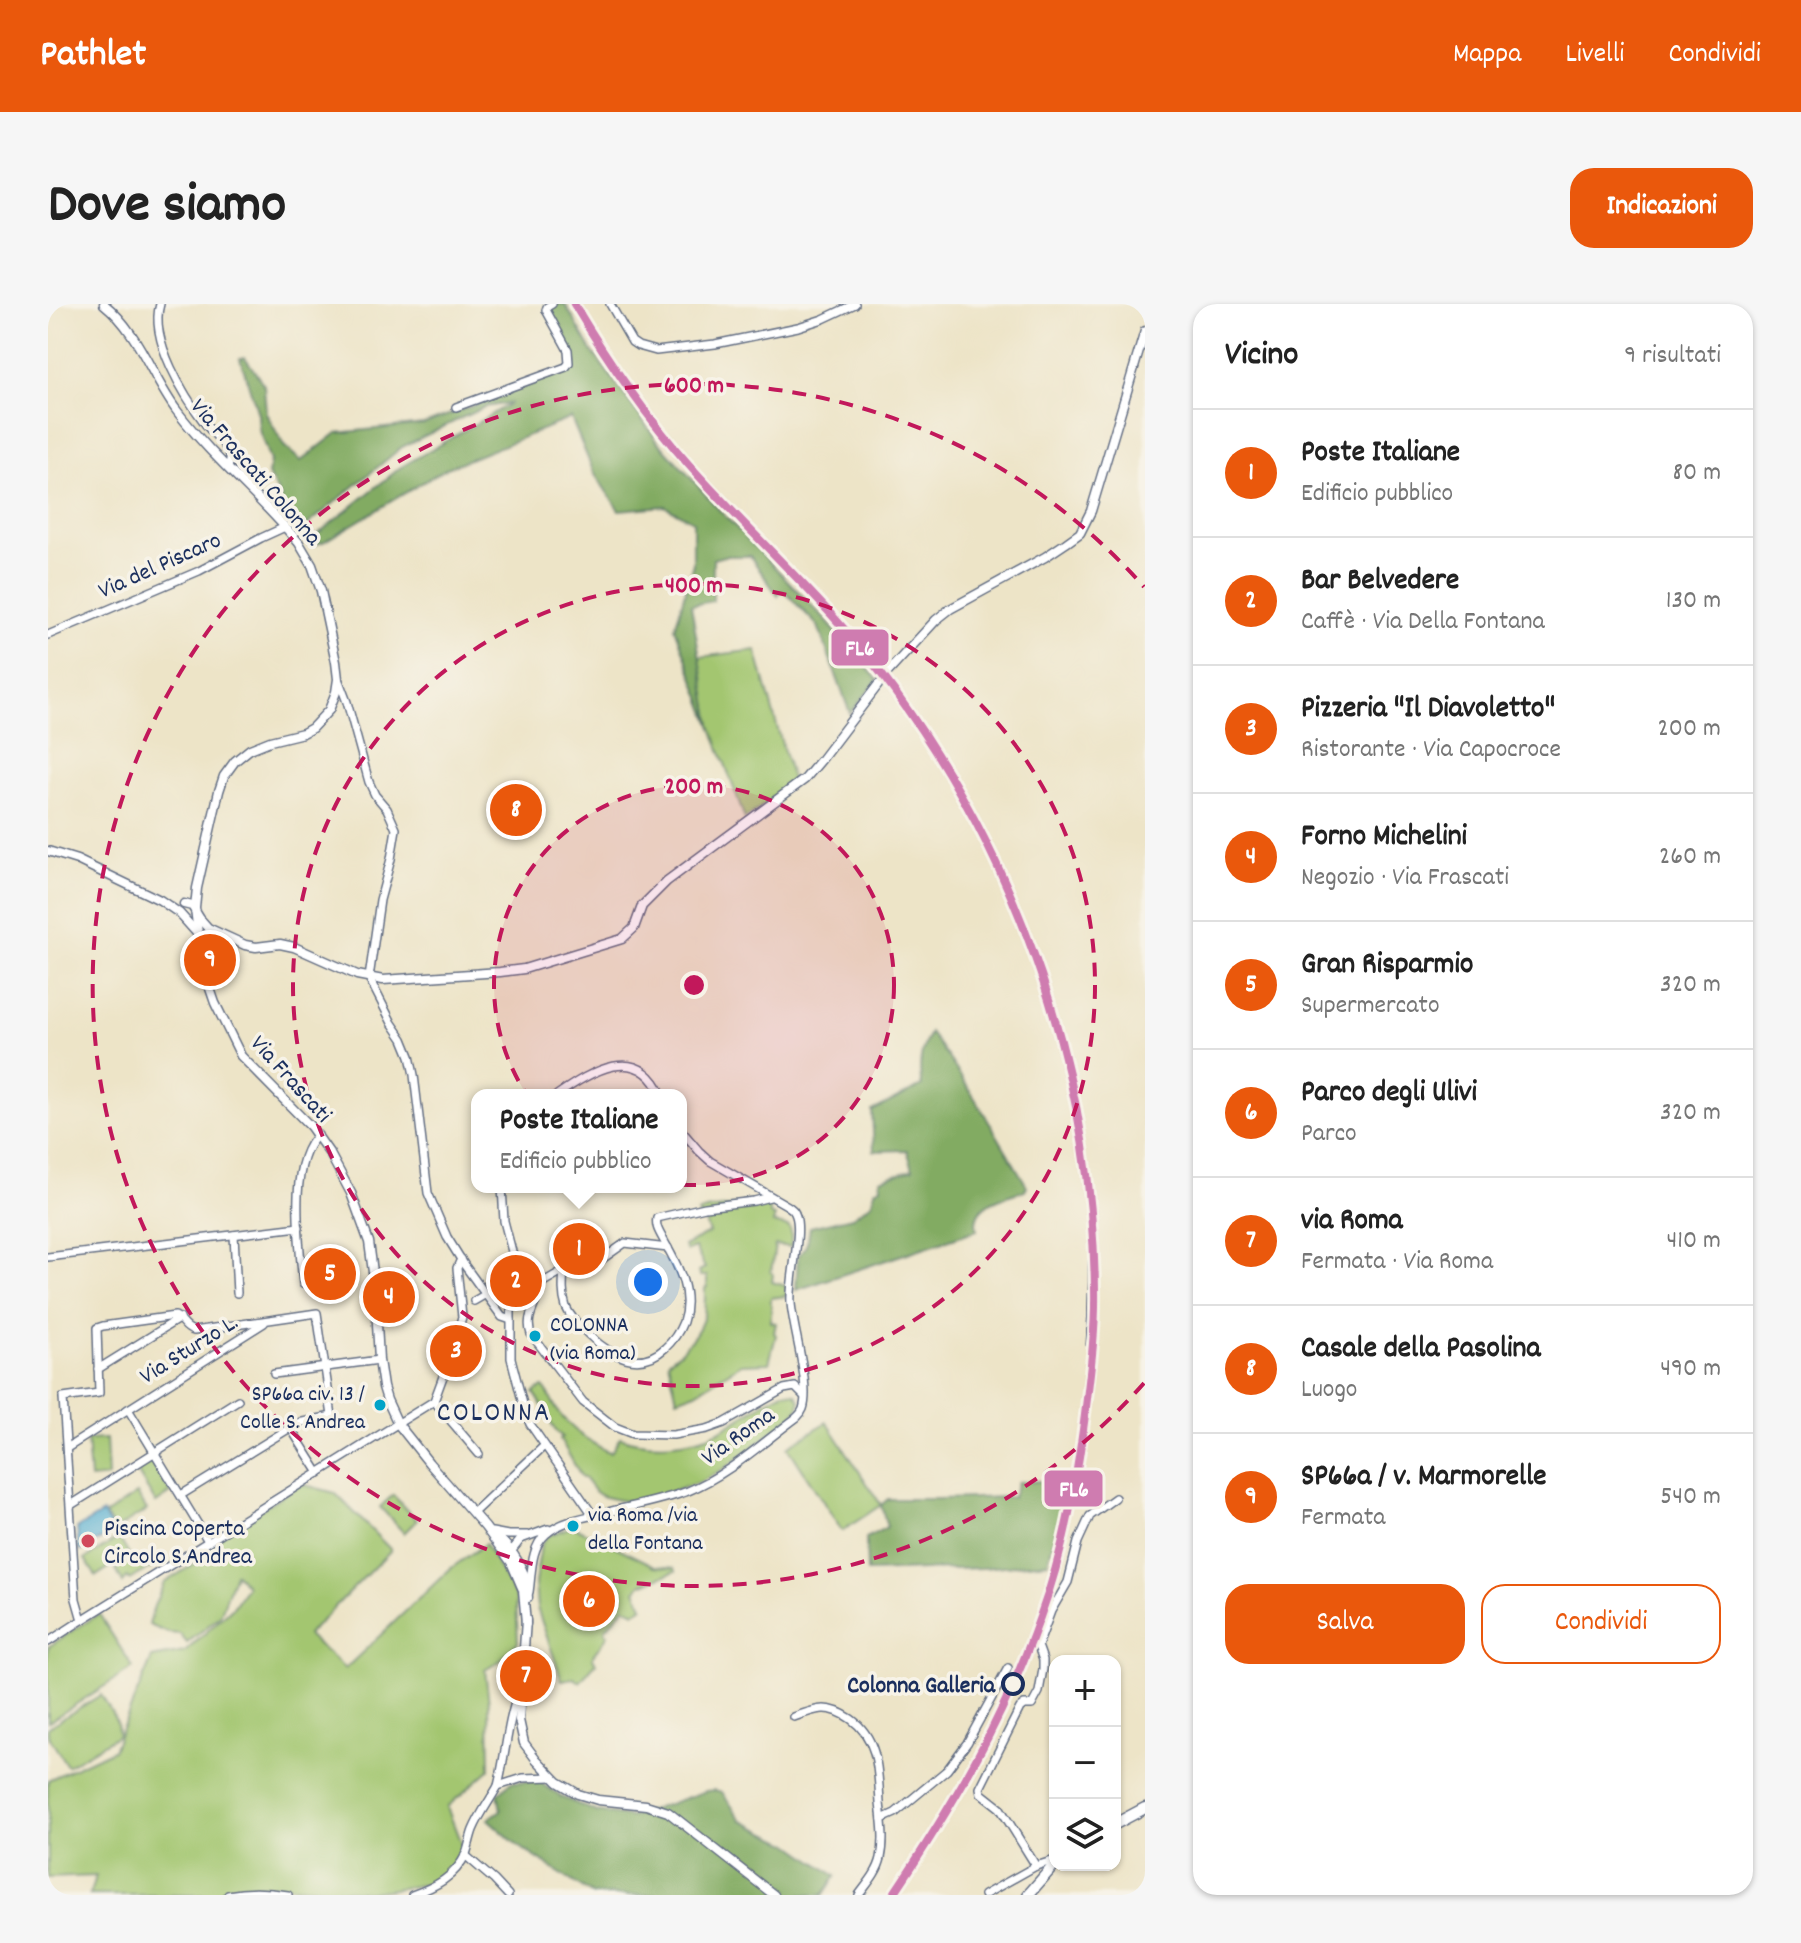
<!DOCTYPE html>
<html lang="it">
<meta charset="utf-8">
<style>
body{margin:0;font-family:Dekko,sans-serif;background:#f6f6f6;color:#222}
.controls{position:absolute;right:24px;bottom:24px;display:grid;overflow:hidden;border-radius:16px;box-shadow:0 2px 6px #0004}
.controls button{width:72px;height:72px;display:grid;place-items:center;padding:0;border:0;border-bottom:2px solid #e0e0e0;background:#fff;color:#222;font:40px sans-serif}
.you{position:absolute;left:600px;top:978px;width:28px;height:28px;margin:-20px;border:6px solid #fff;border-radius:50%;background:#1a73e8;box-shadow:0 0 0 12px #1a73e833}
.badge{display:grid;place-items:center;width:52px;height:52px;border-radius:50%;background:#ea580c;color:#fff;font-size:26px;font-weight:700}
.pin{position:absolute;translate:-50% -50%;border:4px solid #fff;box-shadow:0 2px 8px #0006}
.popup{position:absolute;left:423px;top:785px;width:216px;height:104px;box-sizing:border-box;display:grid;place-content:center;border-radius:16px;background:#fff;filter:drop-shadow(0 2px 6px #0005);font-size:26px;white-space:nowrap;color:#767676}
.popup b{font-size:30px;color:#222}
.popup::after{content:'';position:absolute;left:50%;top:100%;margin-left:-16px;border:16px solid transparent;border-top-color:#fff}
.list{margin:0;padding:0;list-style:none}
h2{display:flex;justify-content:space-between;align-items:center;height:104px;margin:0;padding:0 32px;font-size:34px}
h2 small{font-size:26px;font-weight:400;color:#767676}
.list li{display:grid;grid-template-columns:52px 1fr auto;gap:24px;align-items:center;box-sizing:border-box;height:128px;padding:0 32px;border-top:2px solid #e0e0e0}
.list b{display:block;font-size:30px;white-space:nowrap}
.list p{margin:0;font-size:26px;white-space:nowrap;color:#767676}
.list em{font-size:26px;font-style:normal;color:#767676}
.actions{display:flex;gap:16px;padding:24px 32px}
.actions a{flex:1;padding:18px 0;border:2px solid #ea580c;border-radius:24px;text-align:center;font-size:28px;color:#ea580c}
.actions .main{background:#ea580c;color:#fff}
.icon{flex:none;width:44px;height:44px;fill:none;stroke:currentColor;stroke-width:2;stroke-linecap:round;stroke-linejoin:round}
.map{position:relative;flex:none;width:1097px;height:1591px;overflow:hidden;border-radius:24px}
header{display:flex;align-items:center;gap:48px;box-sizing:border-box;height:112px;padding:0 40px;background:#ea580c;color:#fff}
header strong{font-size:38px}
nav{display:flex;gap:44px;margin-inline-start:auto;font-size:28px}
.intro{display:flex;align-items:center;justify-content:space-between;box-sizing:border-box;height:192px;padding:0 48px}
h1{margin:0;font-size:56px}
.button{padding:20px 36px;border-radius:24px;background:#ea580c;color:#fff;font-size:28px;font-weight:700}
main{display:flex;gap:48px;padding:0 48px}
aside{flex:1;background:#fff;border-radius:24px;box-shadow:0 2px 6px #0004}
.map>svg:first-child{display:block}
.green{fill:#a3c670;stroke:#5f7a67;stroke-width:2}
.forest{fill:#82ab62;stroke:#4e6d60;stroke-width:2;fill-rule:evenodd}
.water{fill:#52add0;stroke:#366e97;stroke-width:2}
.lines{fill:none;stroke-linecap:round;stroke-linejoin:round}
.tertiary-tunnel{stroke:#c3c0b2;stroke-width:8;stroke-dasharray:8 4;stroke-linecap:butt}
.minor-casing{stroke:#646e83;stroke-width:10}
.tertiary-casing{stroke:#646e83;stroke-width:11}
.primary-casing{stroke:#646e83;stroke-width:13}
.minor{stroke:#fff;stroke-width:7}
.tertiary{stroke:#fff;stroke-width:8}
.primary{stroke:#fff;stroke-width:10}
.rail-casing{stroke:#1b2f5e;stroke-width:5}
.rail{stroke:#f7f3e8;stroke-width:2;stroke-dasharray:6;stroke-linecap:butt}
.rail-1-casing{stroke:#f7f3e8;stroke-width:14}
.rail-1{stroke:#cf7cb0;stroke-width:8}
.ring{fill:none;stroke:#c2185b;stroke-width:4;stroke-dasharray:14 10}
.bus-dot{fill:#01a3c8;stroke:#f7f3e8;stroke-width:3}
.poi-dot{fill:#d1495b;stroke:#f7f3e8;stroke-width:3}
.stop-dot{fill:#f7f3e8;stroke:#1b2f5e;stroke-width:4}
.labels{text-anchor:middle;stroke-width:7;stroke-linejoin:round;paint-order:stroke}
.bus-label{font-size:22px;fill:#1b2f5e;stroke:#f7f3e8;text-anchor:start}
.street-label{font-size:24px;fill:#1b2f5e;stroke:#f7f3e8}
.poi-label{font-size:24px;fill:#1b2f5e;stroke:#f7f3e8;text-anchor:start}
.stop-label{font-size:24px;font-weight:bold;fill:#1b2f5e;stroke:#f7f3e8;text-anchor:end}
.quarter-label{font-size:28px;letter-spacing:2px;fill:#1b2f5e;stroke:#f7f3e8}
.centre{fill:#c2185b;stroke:#f7f3e8;stroke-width:4}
.ring-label{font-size:24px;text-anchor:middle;font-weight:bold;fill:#c2185b;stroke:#f7f3e8;stroke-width:7;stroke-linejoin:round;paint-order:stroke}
.line-badge{stroke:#f7f3e8;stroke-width:3}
.badge-label{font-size:22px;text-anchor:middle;font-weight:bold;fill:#fff}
</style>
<header>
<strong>Pathlet</strong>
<nav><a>Mappa</a><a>Livelli</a><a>Condividi</a></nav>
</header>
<div class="intro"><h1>Dove siamo</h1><a class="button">Indicazioni</a></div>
<main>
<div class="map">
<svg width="1097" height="1591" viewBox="0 0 1097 1591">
<rect width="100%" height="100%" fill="#f7f3e8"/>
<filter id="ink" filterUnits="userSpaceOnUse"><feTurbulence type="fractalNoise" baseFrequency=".0125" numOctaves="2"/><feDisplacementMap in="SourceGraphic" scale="16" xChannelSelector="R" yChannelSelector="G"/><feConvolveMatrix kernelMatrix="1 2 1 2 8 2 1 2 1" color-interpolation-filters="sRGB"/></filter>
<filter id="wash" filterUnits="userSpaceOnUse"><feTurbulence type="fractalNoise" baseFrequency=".006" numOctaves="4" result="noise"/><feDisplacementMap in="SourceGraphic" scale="32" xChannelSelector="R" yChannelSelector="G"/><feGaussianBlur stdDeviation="1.8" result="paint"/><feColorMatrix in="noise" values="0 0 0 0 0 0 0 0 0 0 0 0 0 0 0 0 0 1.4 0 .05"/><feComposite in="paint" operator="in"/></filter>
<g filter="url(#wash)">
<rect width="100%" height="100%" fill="#ede4c7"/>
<g class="green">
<polygon points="708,346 745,480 697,515 663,421 651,353"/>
<path d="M 711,899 L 722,899 L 722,911 L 727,912 L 725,919 L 741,923 L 743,928 L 743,943 L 727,941 L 723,968 L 725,970 L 724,978 L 738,982 L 738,992 L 723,994 L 723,1018 L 728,1019 L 726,1029 L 728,1031 L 721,1059 L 693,1060 L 648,1088 L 629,1095 L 620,1057 C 635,1047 652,1029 656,1011 C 657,1003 657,993 657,984 L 659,983 L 659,972 L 652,972 L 651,967 L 657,964 L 647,944 L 639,947 L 636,942 L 661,929 L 655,912 L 652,913 L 650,909 L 658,906 Z"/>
<path d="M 495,1083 C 502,1090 504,1098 509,1106 C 521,1124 542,1139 561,1148 L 564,1147 L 572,1133 C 599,1144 644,1141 671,1127 C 693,1115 713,1099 736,1088 L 747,1089 C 757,1099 750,1106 742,1114 L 679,1163 L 652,1178 L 620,1189 L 584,1198 L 570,1196 L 553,1192 L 547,1188 L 536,1174 L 534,1174 L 512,1135 L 514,1133 C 500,1122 498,1103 486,1089 Z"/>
<polygon points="779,1118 833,1201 794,1227 740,1143"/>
<polygon points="58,1135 60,1173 42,1175 39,1136"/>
<polygon points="103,1157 123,1189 108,1199 88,1166"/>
<polygon points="253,1180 287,1189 343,1246 259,1331 297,1365 402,1265 437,1240 468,1294 470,1338 452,1357 437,1366 441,1399 442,1465 399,1503 415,1545 402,1568 381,1580 324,1588 243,1582 187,1581 170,1591 41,1591 48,1572 0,1574 0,1476 65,1446 104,1354 137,1348 186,1302 199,1282 187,1269 172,1312 139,1339 132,1330 120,1329 101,1321 106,1302 116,1279 168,1246 160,1237"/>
<polygon points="89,1190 99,1206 67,1226 57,1211"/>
<polygon points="345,1191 369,1216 356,1229 332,1203"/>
<polygon points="525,1222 607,1262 627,1264 628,1267 593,1280 588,1286 595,1302 587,1308 577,1303 558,1324 557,1327 560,1331 545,1351 545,1354 548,1359 532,1378 526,1374 514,1376 489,1304 487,1279 493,1241 499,1232"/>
<polygon points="71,1234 81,1251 48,1272 37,1255"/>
<polygon points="86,1252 94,1263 104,1260 105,1263 81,1276 79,1274 75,1279 68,1266 75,1259"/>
<polygon points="51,1310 85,1364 0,1418 0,1343"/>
<polygon points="53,1391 69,1418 70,1431 19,1462 0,1431 0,1423"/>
</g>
<g class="forest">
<path d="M 509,0 L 517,0 L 544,47 L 610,137 L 674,209 L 774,312 L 830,376 L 802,409 L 770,322 L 737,288 L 732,287 L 730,292 L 702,252 L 676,252 L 665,255 L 665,297 L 643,301 L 663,421 L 627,324 L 645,259 L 645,217 L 617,202 L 571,206 L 546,169 L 523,114 L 399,164 L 275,238 L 262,242 L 234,211 L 233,194 L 220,171 L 222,157 L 211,126 L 210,110 L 192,54 L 197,53 L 216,81 L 218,109 L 236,142 L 253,157 L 289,129 L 376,120 L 470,85 L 522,63 C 528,44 511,25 502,9 L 503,4 ZM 463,99 L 353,163 L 267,232 L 258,222 L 354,143 L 436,103 Z"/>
<path d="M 882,729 C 919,777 948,830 979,882 L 977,886 C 958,893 922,898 929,926 L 748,986 L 750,951 C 760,944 760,935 762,923 L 804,913 L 824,899 L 827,886 L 833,883 L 832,875 L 865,865 L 859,846 L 826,847 L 824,807 L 874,782 C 870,764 873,745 882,729 Z"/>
<polygon points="1019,1176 1013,1207 1000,1258 935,1264 819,1268 818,1234 839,1223 833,1201 840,1195 889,1195 965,1193 970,1178"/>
<polygon points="491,1477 513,1493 549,1508 583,1513 658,1487 667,1486 674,1488 694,1517 741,1539 788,1572 775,1591 545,1591 469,1541 440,1515 453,1506 450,1490 463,1478"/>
</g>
<polygon class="water" points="55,1209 65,1228 33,1247 31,1246 29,1224"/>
</g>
<g filter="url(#ink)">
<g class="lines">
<polyline class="tertiary-tunnel" points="830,381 840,368"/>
<g class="minor-casing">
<g id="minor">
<path d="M 112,0 C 101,36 137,93 158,121 C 165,130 179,141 182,151 C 183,156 181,159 180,164"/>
<polyline points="562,0 584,38 590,42 608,47 667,40 750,23 775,15 807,0"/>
<polyline points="408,103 518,63 521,59 520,46 498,6 499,3 504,0"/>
<polyline points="0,331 151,267 213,234 237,223"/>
<polyline points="291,377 299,398 321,478 327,491 339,505 348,525 343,555 332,596 321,674 344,719 355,735 362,752 366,771 380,889 399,933 417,962 454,1013 463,1016"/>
<path d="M 509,791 C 544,767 590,738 614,791"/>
<polyline points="454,883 456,917 467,959"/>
<polyline points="186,931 189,989"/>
<polyline points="0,953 251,923"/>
<polyline points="553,956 577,939 620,944"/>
<path d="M 516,966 C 515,979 514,991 518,1003 C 523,1015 533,1023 542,1032 C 563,1052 592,1067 617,1044 C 625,1037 631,1028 635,1018 C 645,988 630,962 616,937 C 612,929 607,923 609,914 L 657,903 L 706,897 L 722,893"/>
<path d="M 255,980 C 252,942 239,858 270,831"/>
<path d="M 492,980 C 492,998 476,1011 483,1030 L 535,1098 L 567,1123 L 585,1130 L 625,1131 L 659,1125 L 676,1119 L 736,1085 L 747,1083 L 756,1092"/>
<polyline points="492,980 482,975 471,960 464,960 457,967 463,997 463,1054 477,1108 482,1120 545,1211"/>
<polyline points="492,980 516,966"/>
<polyline points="426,997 438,990"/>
<polyline points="50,1065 132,1014"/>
<polyline points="226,1070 331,1056"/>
<polyline points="386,1097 431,1150"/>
<polyline points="80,1105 160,1237"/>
<polyline points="242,1123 271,1169"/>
<polyline points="19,1144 216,1019"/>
<polyline points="23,1201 190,1096"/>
<polyline points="425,1209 496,1142"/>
<polyline points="444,1228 460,1231 479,1231"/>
<polyline points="462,1249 473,1235 500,1225"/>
<path d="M 481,1288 C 484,1269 482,1244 498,1230 C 513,1217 537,1213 556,1209 C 584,1202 613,1197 640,1187 C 680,1171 713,1140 748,1114 C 751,1111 753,1110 755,1105 C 763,1081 745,1026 743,999 C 741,976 754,930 748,912 C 746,906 745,906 740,902 L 662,857 L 651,847 L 633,826"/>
<path d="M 34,1316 L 28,1295 L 15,1094 L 51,1089 L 49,1024 L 55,1022 L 127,1012 C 135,1016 136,1025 146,1027 L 269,1009 L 284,1112 L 250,1119 L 133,1191"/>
<polyline points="0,1338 34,1316 386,1097 400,1059 414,1013 409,964 413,955"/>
<path d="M 746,1413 C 770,1404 781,1400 803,1415 C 831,1435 830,1468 832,1499 C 834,1517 837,1537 833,1554 C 830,1568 819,1580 811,1591"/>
<path d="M 450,1482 C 458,1450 459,1418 471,1387"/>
<polyline points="834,1515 847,1509 899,1466 919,1439 960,1364"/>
<polyline points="417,1551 446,1576 460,1591"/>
<polyline points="988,1562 952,1504 933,1489 932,1484 972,1404 976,1401 984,1401 991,1388 995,1365 995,1356 990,1342 1003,1307 1020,1278 1030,1238 1042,1212 1067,1194"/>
<path d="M 180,1591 C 200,1587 221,1588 240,1591"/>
<path d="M 364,1591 C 387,1583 407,1573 418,1550 C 421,1542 422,1534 425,1526 C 431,1511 442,1496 450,1482 L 475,1474 L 505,1473"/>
<polyline points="936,1591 988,1562 1007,1556"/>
</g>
</g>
<g class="tertiary-casing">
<g id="tertiary">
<path d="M 56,0 C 91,28 103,72 129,107 C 165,155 213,193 251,239 L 264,261 L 273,287 L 288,358 L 290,375 L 288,388 L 281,406 L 264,424 L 255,429 L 222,437 L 202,445 L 187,457 L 176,472 L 171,487 L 149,584 L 147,604 L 152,647 L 156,667 L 167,699 L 193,752 L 263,823 L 282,850 L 303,889 L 321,938 L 327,983 L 331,1056 L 335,1083 L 339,1096 L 350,1120 L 381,1159 L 437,1223 L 463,1258 L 475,1286 L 478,1320"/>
<polyline points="840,368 888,316 902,305 997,253 1018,239 1032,229 1043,207 1097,27"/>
<polyline points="0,547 29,556 112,596 131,609 148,628"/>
<polyline points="136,600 144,602 152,615 160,624 197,641 208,643 232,640 246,643 309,671 335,676 452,668 476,665 574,635 586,624 594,602 619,577 757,475 773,456 830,381"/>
<path d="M 155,655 C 158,641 165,636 179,636"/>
<path d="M 447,1231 C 466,1246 480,1269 480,1294"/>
<polyline points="478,1316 471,1416 476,1439 488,1455 510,1478 530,1490 550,1496 598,1501 620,1508 726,1591"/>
</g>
</g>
<g class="primary-casing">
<g id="primary">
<polyline points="1067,1520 1097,1504"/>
<polyline points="980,1591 1007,1560"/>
</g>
</g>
<use href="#minor" class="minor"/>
<use href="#tertiary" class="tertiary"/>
<use href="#primary" class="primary"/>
<g class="rail-casing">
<g id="rail">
<path d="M 522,0 C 548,45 577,89 610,130 C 671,205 744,269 807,342 C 969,531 1058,792 1040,1041"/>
<path d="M 841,1591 C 924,1472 987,1352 1018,1209"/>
</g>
</g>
<use href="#rail" class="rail"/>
<g class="rail-1-casing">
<path id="rail-1" d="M 526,0 C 560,57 597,111 641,161 C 709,237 787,305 847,388 C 973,562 1044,770 1047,985 C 1048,1027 1042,1069 1037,1111 C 1028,1179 1016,1248 992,1313 C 957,1413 904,1503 845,1591"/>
</g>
<use href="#rail-1" class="rail-1"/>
</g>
</g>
<circle cx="646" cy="681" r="200" fill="#c2185b" fill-opacity=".12"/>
<g class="ring">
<circle cx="646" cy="681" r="200"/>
<circle cx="646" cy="681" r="401"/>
<path d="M1096 1079A601 601 0 1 1 1096 283"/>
</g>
<g class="bus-dot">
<circle cx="487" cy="1032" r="7"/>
<circle cx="332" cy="1101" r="7"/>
<circle cx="525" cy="1222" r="7"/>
</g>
<circle class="poi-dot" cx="40" cy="1237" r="8"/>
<circle class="stop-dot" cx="965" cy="1380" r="10"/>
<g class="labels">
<g class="bus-label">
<text x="502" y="1027">COLONNA<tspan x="502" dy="28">(via Roma)</tspan></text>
<text x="317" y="1096" text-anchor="end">SP66a civ. 13 /<tspan x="317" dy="28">Colle S. Andrea</tspan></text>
<text x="540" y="1217">via Roma /via<tspan x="540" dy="28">della Fontana</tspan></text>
</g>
<g class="street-label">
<text transform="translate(209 167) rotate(49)" y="8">Via Frascati Colonna</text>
<text transform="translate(111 260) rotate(-24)" y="8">Via del Piscaro</text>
<text transform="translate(244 774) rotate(48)" y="8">Via Frascati</text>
<text transform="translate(140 1044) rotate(-32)" y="8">Via Sturzo L.</text>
<text transform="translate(689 1131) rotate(-35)" y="8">Via Roma</text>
</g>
<g class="poi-label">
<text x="56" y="1231">Piscina Coperta<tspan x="56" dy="28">Circolo S.Andrea</tspan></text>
</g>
<g class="stop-label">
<text x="947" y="1388">Colonna Galleria</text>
</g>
<g class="quarter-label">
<text x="446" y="1116">COLONNA</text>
</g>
</g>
<circle cx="646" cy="681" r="12" class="centre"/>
<g class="ring-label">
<text x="646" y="88">600 m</text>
<text x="646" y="288">400 m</text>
<text x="646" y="489">200 m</text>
</g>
<g class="line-badge">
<rect x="782" y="324" width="60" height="39" rx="8" fill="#cf7cb0"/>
<rect x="995" y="1165" width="61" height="39" rx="8" fill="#cf7cb0"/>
</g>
<g class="badge-label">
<text x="812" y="351">FL6</text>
<text x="1026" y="1192">FL6</text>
</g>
</svg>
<div class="controls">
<button>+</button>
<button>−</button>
<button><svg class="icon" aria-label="layers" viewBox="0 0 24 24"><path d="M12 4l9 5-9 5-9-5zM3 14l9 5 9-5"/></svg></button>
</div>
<div class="you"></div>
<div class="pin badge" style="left:531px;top:945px">1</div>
<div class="popup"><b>Poste Italiane</b>Edificio pubblico</div>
<div class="pin badge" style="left:468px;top:977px">2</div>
<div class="pin badge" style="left:408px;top:1047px">3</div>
<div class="pin badge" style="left:341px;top:993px">4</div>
<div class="pin badge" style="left:282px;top:970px">5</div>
<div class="pin badge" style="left:541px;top:1297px">6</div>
<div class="pin badge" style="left:478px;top:1372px">7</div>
<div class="pin badge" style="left:468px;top:506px">8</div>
<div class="pin badge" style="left:162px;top:656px">9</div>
</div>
<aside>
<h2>Vicino<small>9 risultati</small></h2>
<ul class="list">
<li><span class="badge">1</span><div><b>Poste Italiane</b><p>Edificio pubblico</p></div><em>80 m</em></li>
<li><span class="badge">2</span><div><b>Bar Belvedere</b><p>Caffè · Via Della Fontana</p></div><em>130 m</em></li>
<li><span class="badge">3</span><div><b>Pizzeria &quot;Il Diavoletto&quot;</b><p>Ristorante · Via Capocroce</p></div><em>200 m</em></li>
<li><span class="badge">4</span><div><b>Forno Michelini</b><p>Negozio · Via Frascati</p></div><em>260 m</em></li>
<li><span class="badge">5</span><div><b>Gran Risparmio</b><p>Supermercato</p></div><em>320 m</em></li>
<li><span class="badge">6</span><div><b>Parco degli Ulivi</b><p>Parco</p></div><em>320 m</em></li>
<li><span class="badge">7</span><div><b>via Roma</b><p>Fermata · Via Roma</p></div><em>410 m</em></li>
<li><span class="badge">8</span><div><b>Casale della Pasolina</b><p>Luogo</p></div><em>490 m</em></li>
<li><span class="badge">9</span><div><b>SP66a / v. Marmorelle</b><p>Fermata</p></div><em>540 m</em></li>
</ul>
<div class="actions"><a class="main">Salva</a><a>Condividi</a></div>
</aside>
</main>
